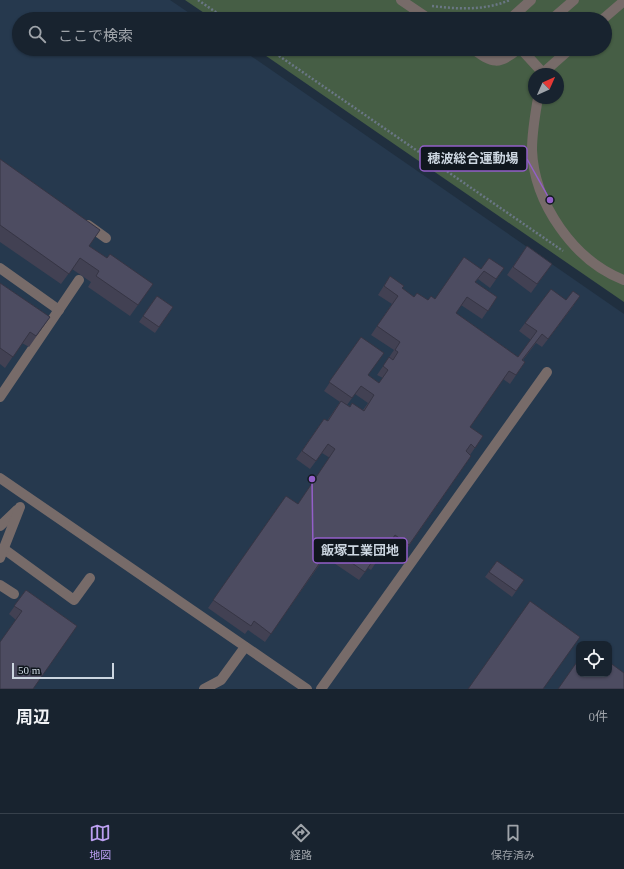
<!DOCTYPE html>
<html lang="ja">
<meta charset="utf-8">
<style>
body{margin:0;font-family:"Times New Roman","Noto Sans JP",serif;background:#212b37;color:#f1f3f6}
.controls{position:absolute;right:12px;bottom:12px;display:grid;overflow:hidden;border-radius:8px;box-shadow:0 1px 3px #0004}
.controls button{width:36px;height:36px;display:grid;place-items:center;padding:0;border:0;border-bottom:1px solid #36404b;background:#18232f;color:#f1f3f6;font:20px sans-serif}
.compass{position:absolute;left:528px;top:68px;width:36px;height:36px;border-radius:50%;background:#18232f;box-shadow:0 1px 3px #0004;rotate:45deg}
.scale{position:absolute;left:12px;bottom:10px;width:102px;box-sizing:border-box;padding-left:4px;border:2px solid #ccd6e0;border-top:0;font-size:11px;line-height:14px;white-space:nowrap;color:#ccd6e0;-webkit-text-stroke:3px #10171e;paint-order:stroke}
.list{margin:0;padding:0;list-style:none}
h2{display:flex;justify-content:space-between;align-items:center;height:52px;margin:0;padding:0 16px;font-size:17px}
h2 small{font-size:13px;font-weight:400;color:#9fa4aa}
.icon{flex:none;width:22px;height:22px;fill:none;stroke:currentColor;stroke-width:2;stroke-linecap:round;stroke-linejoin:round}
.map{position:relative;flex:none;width:624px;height:689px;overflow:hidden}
.search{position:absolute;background:#18232f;box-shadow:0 1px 3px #0004;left:12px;right:12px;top:12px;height:44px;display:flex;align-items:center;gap:10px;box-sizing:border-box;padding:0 14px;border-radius:22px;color:#9fa4aa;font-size:15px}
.sheet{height:124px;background:#18232f}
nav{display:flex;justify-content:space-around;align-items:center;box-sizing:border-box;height:56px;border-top:1px solid #36404b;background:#18232f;font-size:11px;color:#9fa4aa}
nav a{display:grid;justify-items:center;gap:2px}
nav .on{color:#bca0f2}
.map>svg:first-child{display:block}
.built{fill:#26394e;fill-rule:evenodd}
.green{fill:#465e45;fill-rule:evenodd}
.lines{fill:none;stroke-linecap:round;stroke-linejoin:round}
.path{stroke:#6a7785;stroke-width:2.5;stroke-dasharray:2 2;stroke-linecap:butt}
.minor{stroke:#776b69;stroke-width:10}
.wall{fill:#424153;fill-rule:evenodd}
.building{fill:#4d4c61;stroke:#363544}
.leader{fill:none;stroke:#935fc9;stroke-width:1.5}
.callout-dot{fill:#935fc9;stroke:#10171e;stroke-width:1.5}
.callout{fill:#10171e;stroke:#935fc9;stroke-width:1.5}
.callout-label{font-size:13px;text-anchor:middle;font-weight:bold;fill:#ccd6e0}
</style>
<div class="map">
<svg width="624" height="689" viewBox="0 0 624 689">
<rect width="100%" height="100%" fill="#202f3f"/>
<path class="built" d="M 0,0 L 170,0 L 198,19 L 19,19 L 19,49 L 241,49 L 624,314 L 624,689 L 0,689 ZM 579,644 L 609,644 L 609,674 L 579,674 Z"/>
<path class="green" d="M 185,0 L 624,0 L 624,302 L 256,49 L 605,49 L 605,19 L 213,19 ZM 534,74 L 558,74 L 558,98 L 534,98 Z"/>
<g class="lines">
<g class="path">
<polyline points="198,0 226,19"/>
<path d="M 432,6 C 458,9 484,11 510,0"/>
<polyline points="269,49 563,251"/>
</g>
<g class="minor">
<polyline points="401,0 429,19"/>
<polyline points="510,19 531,0"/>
<polyline points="552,19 574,0"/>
<polyline points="603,19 624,1"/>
<path d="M 473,49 C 492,63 499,66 518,49"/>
<polyline points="521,49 543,73 570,49"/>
<path d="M 538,98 C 535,115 532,133 532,150 C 534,203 574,261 624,280"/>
<polyline points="88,225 106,238"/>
<polyline points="0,268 59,310"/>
<polyline points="0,397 79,280"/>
<polyline points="0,478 307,689"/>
<polyline points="0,526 17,510"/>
<polyline points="4,549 74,600 90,578"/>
<polyline points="0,558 20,507"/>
<polyline points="0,585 14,594"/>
<polyline points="204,689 221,680 245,647"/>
<polyline points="321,689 547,372"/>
</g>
</g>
<g class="wall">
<polygon points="0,159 89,246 107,258 153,284 130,316 88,287 91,282 72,269 61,284 0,242"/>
<polygon points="527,246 552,264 531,293 507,275"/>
<path d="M 504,268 L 490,288 L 478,279 L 475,282 L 497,297 L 482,319 L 461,305 L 456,313 L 518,357 L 531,340 L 519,331 L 525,323 L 566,300 L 574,305 L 542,347 L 536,343 L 523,360 L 525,362 L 510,384 L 503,379 L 470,427 L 483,436 L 470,455 L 471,456 L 404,553 L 389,543 L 371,570 L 368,568 L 359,580 L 325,557 L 265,642 L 248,630 L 245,634 L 208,608 L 286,496 L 298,504 L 330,458 L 322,453 L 310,469 L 296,459 L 324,419 L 327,421 L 340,402 L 324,391 L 361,337 L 368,375 L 379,383 L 383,378 L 377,375 L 394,350 L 371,335 L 392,304 L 378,295 L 390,276 L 402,288 L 414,297 L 428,300 L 435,299 L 481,269 ZM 355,394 L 368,403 L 363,410 L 350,406 L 347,405 Z"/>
<polygon points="0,283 50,317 29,347 22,343 5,368 0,364"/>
<polygon points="157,296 173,307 155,333 139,322"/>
<polygon points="497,561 524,580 512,597 485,577"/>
<polygon points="26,590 77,626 16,620 9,614"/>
</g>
<g class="building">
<polygon points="0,159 100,230 89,246 107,258 110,254 153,284 138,305 96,276 99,271 80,258 69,274 0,225"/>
<polygon points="527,246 552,264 537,284 513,267"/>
<polygon points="464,257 481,269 489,258 504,268 496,279 484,271 475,282 497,297 488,311 467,297 456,313 518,357 537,331 525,323 551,289 566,300 573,291 580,296 548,339 542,334 522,360 525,362 516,375 509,371 470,427 483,436 475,448 471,444 466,451 471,456 409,545 395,535 377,562 374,559 365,572 330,548 271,634 254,621 251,626 213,600 286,496 298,504 335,449 328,444 316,461 302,451 324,419 328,421 341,401 350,407 352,403 364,411 374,395 361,386 352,398 329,382 361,337 384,353 368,375 379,383 388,370 383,366 389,357 393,360 398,352 395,350 400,342 377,326 398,296 384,286 390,276 404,286 402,288 414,297 417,293 428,300 431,296 435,299"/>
<polygon points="0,283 50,317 36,336 30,332 13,357 0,348"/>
<polygon points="157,296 173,307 159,327 143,316"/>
<polygon points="497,561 524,580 516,591 489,572"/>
<polygon points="26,590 77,626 33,689 0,689 0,642 22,611 14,606"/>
<polygon points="530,601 580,637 543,689 468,689"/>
<polygon points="579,659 579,674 609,674 609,662 624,673 624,689 558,689"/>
</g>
<path class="leader" d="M550 200L527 159M312 479L313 550"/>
<g class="callout-dot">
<circle cx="550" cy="200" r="4"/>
<circle cx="312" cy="479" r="4"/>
</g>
<g class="callout">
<rect x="420" y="146" width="107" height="25" rx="4"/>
<rect x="313" y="538" width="94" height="25" rx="4"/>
</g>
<g class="callout-label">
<text x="473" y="163">穂波総合運動場</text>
<text x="360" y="555">飯塚工業団地</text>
</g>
</svg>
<div class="controls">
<button><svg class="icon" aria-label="locate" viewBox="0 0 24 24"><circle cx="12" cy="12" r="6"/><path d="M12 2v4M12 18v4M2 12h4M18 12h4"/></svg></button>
</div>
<svg class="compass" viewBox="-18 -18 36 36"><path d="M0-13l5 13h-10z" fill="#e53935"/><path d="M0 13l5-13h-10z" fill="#9fa4aa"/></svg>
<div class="scale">50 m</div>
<div class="search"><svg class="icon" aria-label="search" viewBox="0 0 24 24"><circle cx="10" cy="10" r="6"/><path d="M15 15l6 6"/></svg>ここで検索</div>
</div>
<section class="sheet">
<h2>周辺<small>0件</small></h2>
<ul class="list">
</ul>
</section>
<nav>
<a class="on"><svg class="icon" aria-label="map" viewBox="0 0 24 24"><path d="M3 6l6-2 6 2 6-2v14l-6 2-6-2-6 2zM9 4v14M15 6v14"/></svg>地図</a>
<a><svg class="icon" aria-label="directions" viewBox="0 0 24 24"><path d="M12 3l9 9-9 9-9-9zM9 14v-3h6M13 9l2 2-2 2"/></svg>経路</a>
<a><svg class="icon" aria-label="saved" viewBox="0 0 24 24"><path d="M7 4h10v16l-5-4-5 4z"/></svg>保存済み</a>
</nav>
